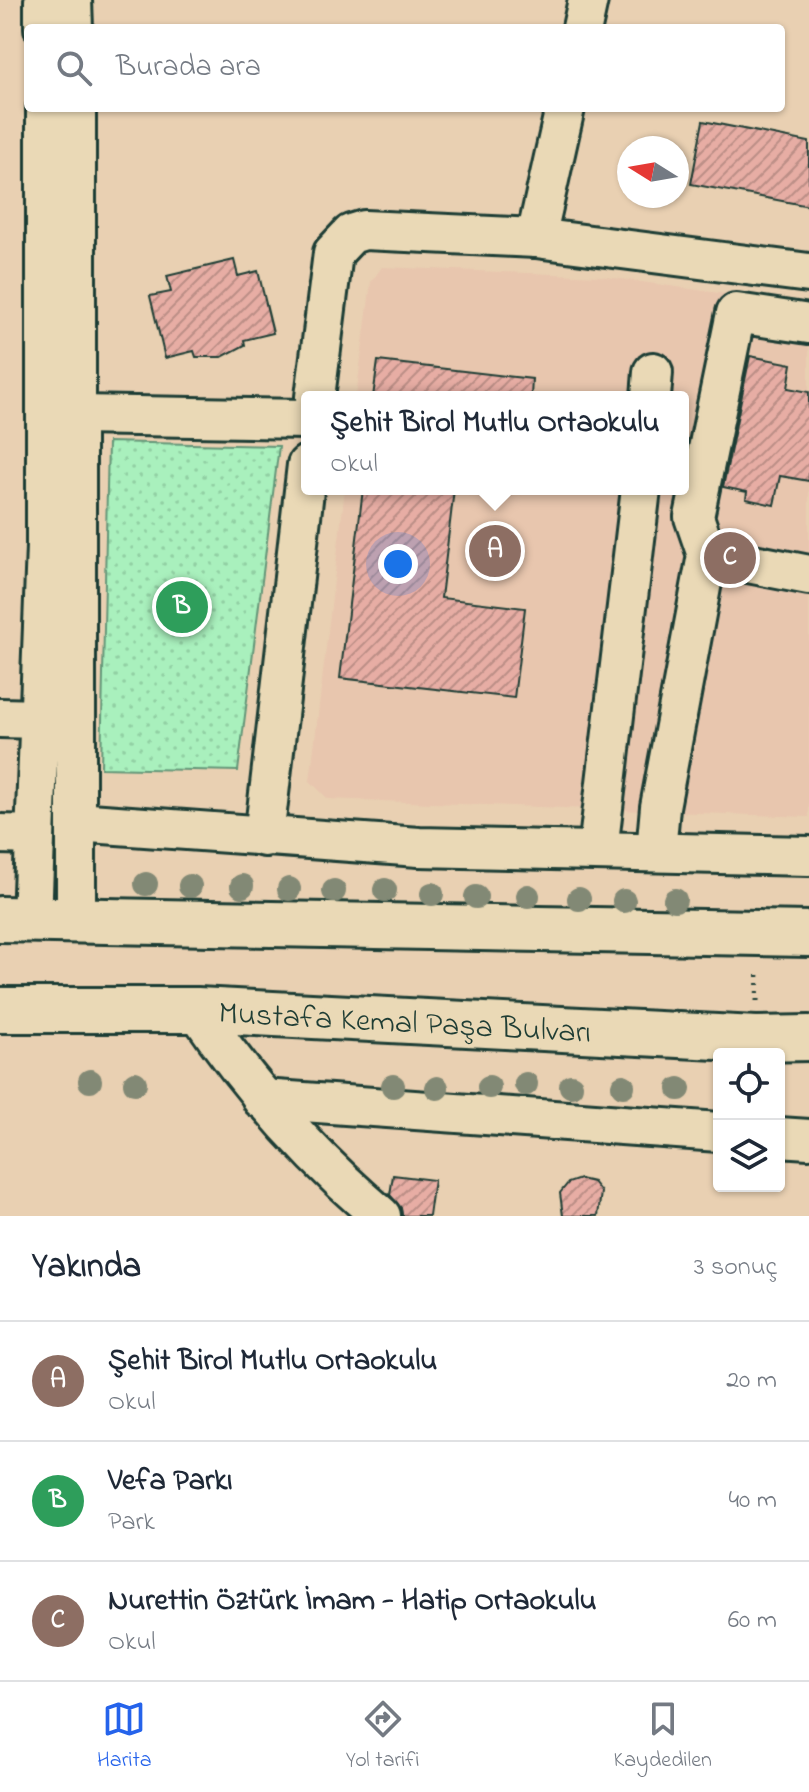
<!DOCTYPE html>
<html lang="tr">
<meta charset="utf-8">
<style>
body{margin:0;font-family:"Indie Flower",sans-serif;background:#f2f2f3;color:#1f2937}
.controls{position:absolute;right:24px;bottom:24px;display:grid;overflow:hidden;border-radius:8px;box-shadow:0 2px 6px #0004}
.controls button{width:72px;height:72px;display:grid;place-items:center;padding:0;border:0;border-bottom:2px solid #e0e1e3;background:#fff;color:#1f2937;font:40px sans-serif}
.compass{position:absolute;left:617px;top:136px;width:72px;height:72px;border-radius:50%;background:#fff;box-shadow:0 2px 6px #0004;rotate:281deg}
.you{position:absolute;left:398px;top:564px;width:28px;height:28px;margin:-20px;border:6px solid #fff;border-radius:50%;background:#1a73e8;box-shadow:0 0 0 12px #1a73e833}
.badge{display:grid;place-items:center;width:52px;height:52px;border-radius:50%;background:#2563eb;color:#fff;font-size:26px;font-weight:700}
.pin{position:absolute;translate:-50% -50%;border:4px solid #fff;box-shadow:0 2px 8px #0006}
.popup{position:absolute;left:301px;top:391px;width:388px;height:104px;box-sizing:border-box;display:grid;place-content:center;border-radius:8px;background:#fff;filter:drop-shadow(0 2px 6px #0005);font-size:26px;white-space:nowrap;color:#747a83}
.popup b{font-size:30px;color:#1f2937}
.popup::after{content:'';position:absolute;left:50%;top:100%;margin-left:-16px;border:16px solid transparent;border-top-color:#fff}
.list{margin:0;padding:0;list-style:none}
h2{display:flex;justify-content:space-between;align-items:center;height:104px;margin:0;padding:0 32px;font-size:34px}
h2 small{font-size:26px;font-weight:400;color:#747a83}
.list li{display:grid;grid-template-columns:52px 1fr auto;gap:24px;align-items:center;box-sizing:border-box;height:120px;padding:0 32px;border-top:2px solid #e0e1e3}
.list b{display:block;font-size:30px;white-space:nowrap}
.list p{margin:0;font-size:26px;white-space:nowrap;color:#747a83}
.list em{font-size:26px;font-style:normal;color:#747a83}
.icon{flex:none;width:44px;height:44px;fill:none;stroke:currentColor;stroke-width:2;stroke-linecap:round;stroke-linejoin:round}
.map{position:relative;flex:none;width:809px;height:1216px;overflow:hidden}
.search{position:absolute;background:#fff;box-shadow:0 2px 6px #0004;left:24px;right:24px;top:24px;height:88px;display:flex;align-items:center;gap:20px;box-sizing:border-box;padding:0 28px;border-radius:8px;color:#747a83;font-size:30px}
.sheet{height:464px;background:#fff}
nav{display:flex;justify-content:space-around;align-items:center;box-sizing:border-box;height:112px;border-top:2px solid #e0e1e3;background:#fff;font-size:22px;color:#747a83}
nav a{display:grid;justify-items:center;gap:4px}
nav .on{color:#2563eb}
.map>svg:first-child{display:block}
.built{fill:#e8c6ae}
.park{fill:url(#park-dots);stroke:#649678;stroke-width:2}
.building{fill:url(#building-hatch);stroke:#1f3d34;stroke-width:2}
.lines{fill:none;stroke-linecap:round;stroke-linejoin:round}
.minor-casing{stroke:#1f3d34;stroke-width:44}
.major-casing{stroke:#1f3d34;stroke-width:50}
.path{stroke:#1f3d34;stroke-width:5;stroke-dasharray:2 6;stroke-linecap:butt}
.minor{stroke:#ead9b6;stroke-width:38}
.major{stroke:#ead9b6;stroke-width:44}
.tree{fill:#828974}
.labels{text-anchor:middle;stroke-width:6;stroke-linejoin:round;paint-order:stroke}
.street-label{font-size:32px;fill:#1f3d34;stroke:#ead9b6}
</style>
<div class="map">
<svg width="809" height="1216" viewBox="0 0 809 1216">
<defs>
<pattern id="park-dots" width="8" height="8" patternUnits="userSpaceOnUse" patternTransform="scale(2)"><rect width="8" height="8" fill="#a9f0bd"/><path d="M2 2h.1M6 6h.1" fill="none" stroke="#91cfa3" stroke-width="1.8" stroke-linecap="round"/></pattern>
<pattern id="building-hatch" width="6" height="6" patternUnits="userSpaceOnUse" patternTransform="scale(2)"><rect width="6" height="6" fill="#e7ada4"/><path d="M-1 1l2-2M0 6l6-6M5 7l2-2" fill="none" stroke="#bb8e86"/></pattern>
</defs>
<rect width="100%" height="100%" fill="#e9d0b2"/>
<filter id="ink" filterUnits="userSpaceOnUse"><feTurbulence type="fractalNoise" baseFrequency=".0125" numOctaves="2"/><feDisplacementMap in="SourceGraphic" scale="16" xChannelSelector="R" yChannelSelector="G"/><feConvolveMatrix kernelMatrix="1 2 1 2 8 2 1 2 1" color-interpolation-filters="sRGB"/></filter>
<g filter="url(#ink)">
<polygon class="built" points="382,267 600,276 809,306 809,817 328,799 310,781 345,489 683,489 683,397 356,397 371,282"/>
<polygon class="park" points="108,442 279,446 238,771 101,768"/>
<g class="building">
<polygon points="703,121 809,142 809,206 691,184"/>
<polygon points="234,260 238,276 258,271 273,333 244,340 245,345 222,357 196,357 194,351 165,358 150,296 171,292 167,276"/>
<polygon points="750,356 792,364 788,388 809,392 809,481 780,476 774,505 746,499 747,492 723,487"/>
<polygon points="378,361 532,379 531,397 373,397"/>
<polygon points="363,489 454,489 441,598 525,608 514,698 340,678"/>
<polygon points="393,1175 434,1180 429,1216 402,1216 401,1208 390,1195"/>
<polygon points="580,1179 593,1182 601,1192 598,1216 563,1216 560,1193 568,1183"/>
</g>
<g class="lines">
<g class="minor-casing">
<g id="minor">
<polyline points="44,0 44,28"/>
<polyline points="72,0 73,28"/>
<polyline points="582,28 588,0"/>
<polyline points="76,108 76,922"/>
<polyline points="536,238 565,108"/>
<polyline points="315,397 333,253 351,234 364,230 536,238 809,273"/>
<polyline points="651,397 653,372"/>
<polyline points="78,415 307,419"/>
<polyline points="707,555 809,575"/>
<polyline points="0,718 39,719"/>
<polyline points="76,822 419,847 809,856"/>
<polyline points="0,834 35,835"/>
<polyline points="264,837 307,465"/>
<polyline points="598,850 641,489"/>
<polyline points="656,852 660,807 707,555 694,517 736,313 809,324"/>
<polyline points="32,919 46,546 46,108"/>
<path d="M 197,1010 C 250,1088 309,1155 381,1216"/>
<polyline points="262,1099 719,1132"/>
<polyline points="779,1137 809,1139"/>
</g>
</g>
<g class="major-casing">
<g id="major">
<polyline points="0,919 809,934"/>
<polyline points="0,1010 197,1010 756,1039 809,1038"/>
</g>
</g>
<polyline class="path" points="757,1001 758,971"/>
<use href="#minor" class="minor"/>
<use href="#major" class="major"/>
</g>
<g class="tree">
<circle cx="146" cy="884" r="12"/>
<circle cx="190" cy="886" r="12"/>
<circle cx="242" cy="886" r="12"/>
<circle cx="289" cy="889" r="12"/>
<circle cx="385" cy="890" r="12"/>
<circle cx="334" cy="891" r="12"/>
<circle cx="432" cy="894" r="12"/>
<circle cx="528" cy="896" r="12"/>
<circle cx="476" cy="897" r="12"/>
<circle cx="579" cy="899" r="12"/>
<circle cx="675" cy="900" r="12"/>
<circle cx="624" cy="901" r="12"/>
<circle cx="90" cy="1081" r="12"/>
<circle cx="135" cy="1083" r="12"/>
<circle cx="526" cy="1084" r="12"/>
<circle cx="393" cy="1086" r="12"/>
<circle cx="571" cy="1086" r="12"/>
<circle cx="623" cy="1086" r="12"/>
<circle cx="489" cy="1087" r="12"/>
<circle cx="437" cy="1088" r="12"/>
<circle cx="679" cy="1089" r="12"/>
</g>
</g>
<g class="labels">
<g class="street-label">
<text transform="translate(405 1021) rotate(3)" y="11">Mustafa Kemal Paşa Bulvarı</text>
</g>
</g>
</svg>
<div class="controls">
<button><svg class="icon" aria-label="locate" viewBox="0 0 24 24"><circle cx="12" cy="12" r="6"/><path d="M12 2v4M12 18v4M2 12h4M18 12h4"/></svg></button>
<button><svg class="icon" aria-label="layers" viewBox="0 0 24 24"><path d="M12 4l9 5-9 5-9-5zM3 14l9 5 9-5"/></svg></button>
</div>
<svg class="compass" viewBox="-18 -18 36 36"><path d="M0-13l5 13h-10z" fill="#e53935"/><path d="M0 13l5-13h-10z" fill="#747a83"/></svg>
<div class="you"></div>
<div class="pin badge" style="left:495px;top:551px;background:#8d6e63">A</div>
<div class="popup"><b>Şehit Birol Mutlu Ortaokulu</b>Okul</div>
<div class="pin badge" style="left:182px;top:607px;background:#2e9e5b">B</div>
<div class="pin badge" style="left:730px;top:558px;background:#8d6e63">C</div>
<div class="search"><svg class="icon" aria-label="search" viewBox="0 0 24 24"><circle cx="10" cy="10" r="6"/><path d="M15 15l6 6"/></svg>Burada ara</div>
</div>
<section class="sheet">
<h2>Yakında<small>3 sonuç</small></h2>
<ul class="list">
<li><span class="badge" style="background:#8d6e63">A</span><div><b>Şehit Birol Mutlu Ortaokulu</b><p>Okul</p></div><em>20 m</em></li>
<li><span class="badge" style="background:#2e9e5b">B</span><div><b>Vefa Parkı</b><p>Park</p></div><em>40 m</em></li>
<li><span class="badge" style="background:#8d6e63">C</span><div><b>Nurettin Öztürk İmam - Hatip Ortaokulu</b><p>Okul</p></div><em>60 m</em></li>
</ul>
</section>
<nav>
<a class="on"><svg class="icon" aria-label="map" viewBox="0 0 24 24"><path d="M3 6l6-2 6 2 6-2v14l-6 2-6-2-6 2zM9 4v14M15 6v14"/></svg>Harita</a>
<a><svg class="icon" aria-label="directions" viewBox="0 0 24 24"><path d="M12 3l9 9-9 9-9-9zM9 14v-3h6M13 9l2 2-2 2"/></svg>Yol tarifi</a>
<a><svg class="icon" aria-label="saved" viewBox="0 0 24 24"><path d="M7 4h10v16l-5-4-5 4z"/></svg>Kaydedilen</a>
</nav>
